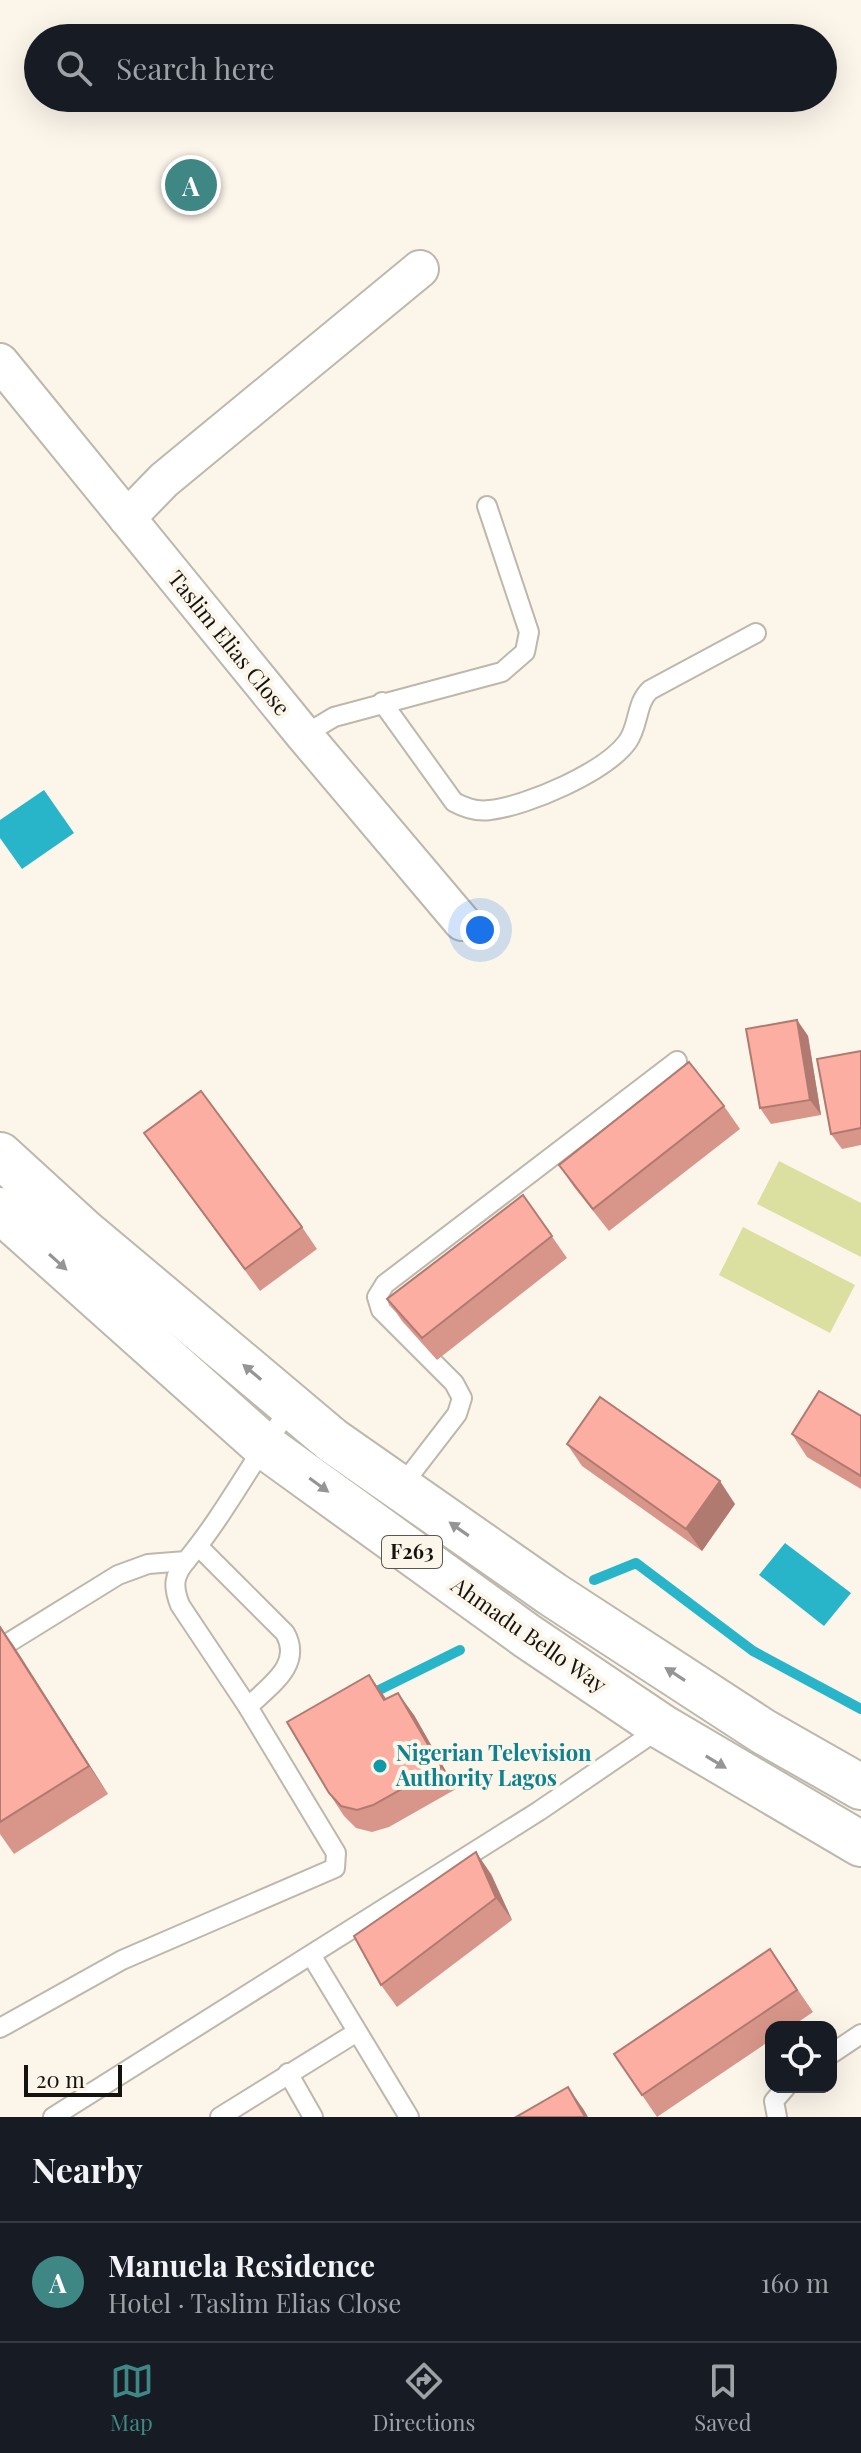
<!DOCTYPE html>
<meta charset="utf-8">
<style>
body{margin:0;font-family:"Playfair Display",serif;background:#20242c;color:#f1f3f6}
.controls{position:absolute;right:24px;bottom:24px;display:grid;overflow:hidden;border-radius:16px;box-shadow:0 8px 32px #0002}
.controls button{width:72px;height:72px;display:grid;place-items:center;padding:0;border:0;border-bottom:2px solid #363941;background:#171b24;color:#f1f3f6;font:40px sans-serif}
.scale{position:absolute;left:24px;bottom:20px;width:98px;box-sizing:border-box;padding-left:8px;border:4px solid #15130f;border-top:0;font-size:22px;line-height:28px;white-space:nowrap;color:#15130f;-webkit-text-stroke:6px #fcf5ea;paint-order:stroke}
.you{position:absolute;left:480px;top:930px;width:28px;height:28px;margin:-20px;border:6px solid #fff;border-radius:50%;background:#1a73e8;box-shadow:0 0 0 12px #1a73e833}
.badge{display:grid;place-items:center;width:52px;height:52px;border-radius:50%;background:#3f8785;color:#fff;font-size:26px;font-weight:700}
.pin{position:absolute;translate:-50% -50%;border:4px solid #fff;box-shadow:0 2px 8px #0006}
.list{margin:0;padding:0;list-style:none}
h2{display:flex;justify-content:space-between;align-items:center;height:104px;margin:0;padding:0 32px;font-size:34px}
h2 small{font-size:26px;font-weight:400;color:#9ea1a6}
.list li{display:grid;grid-template-columns:52px 1fr auto;gap:24px;align-items:center;box-sizing:border-box;height:120px;padding:0 32px;border-top:2px solid #363941}
.list b{display:block;font-size:30px;white-space:nowrap}
.list p{margin:0;font-size:26px;white-space:nowrap;color:#9ea1a6}
.list em{font-size:26px;font-style:normal;color:#9ea1a6}
.icon{flex:none;width:44px;height:44px;fill:none;stroke:currentColor;stroke-width:2;stroke-linecap:round;stroke-linejoin:round}
.map{position:relative;flex:none;width:861px;height:2117px;overflow:hidden}
.search{position:absolute;background:#171b24;box-shadow:0 8px 32px #0002;left:24px;right:24px;top:24px;height:88px;display:flex;align-items:center;gap:20px;box-sizing:border-box;padding:0 28px;border-radius:44px;color:#9ea1a6;font-size:30px}
.sheet{height:224px;background:#171b24}
nav{display:flex;justify-content:space-around;align-items:center;box-sizing:border-box;height:112px;border-top:2px solid #363941;background:#171b24;font-size:22px;color:#9ea1a6}
nav a{display:grid;justify-items:center;gap:4px}
nav .on{color:#3f8785}
.map>svg:first-child{display:block}
.green{fill:#dbdfa0}
.water{fill:#28b5ca}
.lines{fill:none;stroke-linecap:round;stroke-linejoin:round}
.stream{stroke:#28b5ca;stroke-width:10}
.service-casing{stroke:#beb7ac;stroke-width:22}
.minor-casing{stroke:#beb7ac;stroke-width:40}
.trunk-casing{stroke:#beb7ac;stroke-width:48}
.service{stroke:#fff;stroke-width:18}
.minor{stroke:#fff;stroke-width:36}
.trunk{stroke:#fff;stroke-width:44}
.wall{fill:#d8968a}
.shaded-wall{fill:#b07a71}
.building{fill:#fbaea1;stroke:#b07a71;stroke-width:2}
.oneway{fill:#969593}
.culture-dot{fill:#0f9aa8;stroke:#fcf5ea;stroke-width:3}
.labels{text-anchor:middle;stroke-width:8;stroke-linejoin:round;paint-order:stroke}
.shield{fill:#fcf5ea;stroke:#5a5751;stroke-width:2}
.shield-label{font-size:20px;font-weight:bold;fill:#15130f}
.street-label{font-size:22px;fill:#15130f;stroke:#fcf5ea}
.culture-label{font-size:22px;font-weight:bold;fill:#0d838f;stroke:#fcf5ea;text-anchor:start}
</style>
<div class="map">
<svg width="861" height="2117" viewBox="0 0 861 2117">
<rect width="100%" height="100%" fill="#fcf5ea"/>
<g class="green">
<polygon points="779,1161 861,1203 861,1257 757,1204"/>
<polygon points="743,1227 855,1285 830,1333 719,1275"/>
</g>
<g class="water">
<polygon points="44,790 74,833 22,869 0,838 0,820"/>
<polygon points="785,1543 851,1593 824,1626 759,1575"/>
</g>
<g class="lines">
<g class="stream">
<polyline points="594,1580 636,1563 753,1651 861,1709"/>
<polyline points="369,1695 460,1650"/>
</g>
<g class="service-casing">
<g id="service">
<path d="M 382,702 L 454,802 C 465,808 476,812 490,810 C 527,806 606,772 628,741 C 639,725 636,703 650,690 L 756,633"/>
<polyline points="304,735 334,717 502,672 525,652 529,632 487,506"/>
<polyline points="400,1488 457,1414 462,1398 454,1383 381,1310 377,1297 385,1284 677,1061"/>
<path d="M 198,1546 L 285,1633 C 303,1665 270,1685 248,1707"/>
<path d="M 0,1648 L 118,1575 L 148,1564 L 186,1561 C 226,1513 254,1457 292,1406"/>
<polyline points="311,1955 409,2117"/>
<path d="M 0,2028 L 122,1960 L 335,1868 L 336,1853 L 248,1707 L 180,1605 C 173,1587 173,1576 186,1561"/>
<polyline points="831,2054 861,2034"/>
<polyline points="288,2073 313,2117"/>
<polyline points="53,2117 539,1811 662,1727"/>
<polyline points="220,2117 357,2032"/>
<polyline points="777,2117 774,2101 786,2087"/>
</g>
</g>
<g class="minor-casing">
<g id="minor">
<polyline points="0,362 304,735 462,922"/>
<polyline points="127,518 164,480 420,269"/>
</g>
</g>
<g class="trunk-casing">
<g id="trunk">
<polyline points="0,1155 82,1230 333,1441 552,1594 764,1732 861,1787"/>
<polyline points="0,1210 263,1445 527,1636 662,1727 861,1844"/>
</g>
</g>
<use href="#service" class="service"/>
<use href="#minor" class="minor"/>
<use href="#trunk" class="trunk"/>
</g>
<g class="wall">
<polygon points="797,1020 808,1036 821,1115 771,1124 760,1108"/>
<polygon points="861,1051 861,1145 842,1149 831,1134"/>
<polygon points="724,1106 740,1129 609,1231 574,1187 559,1165"/>
<polygon points="144,1133 302,1227 317,1249 260,1291"/>
<polygon points="523,1195 567,1258 437,1360 402,1321 387,1299"/>
<polygon points="861,1416 861,1489 807,1457 792,1434"/>
<polygon points="567,1444 735,1504 702,1551 582,1466"/>
<polygon points="0,1626 108,1794 14,1854 0,1834"/>
<polygon points="386,1699 414,1715 456,1789 389,1827 372,1832 356,1828 344,1816 329,1793"/>
<polygon points="491,1874 512,1920 397,2007 381,1985"/>
<polygon points="770,1949 813,2012 791,2027 771,2027 771,2040 657,2117 614,2054"/>
</g>
<g class="shaded-wall">
<polygon points="797,1020 808,1036 821,1115 810,1100"/>
<polygon points="720,1481 735,1504 702,1551 686,1529"/>
<polygon points="0,1626 14,1646 108,1794 89,1766"/>
<polygon points="369,1675 385,1697 400,1723 384,1700"/>
<polygon points="398,1693 414,1715 456,1789 441,1767"/>
<polygon points="476,1852 491,1874 512,1920 496,1898"/>
<polygon points="568,2087 584,2110 588,2117 585,2117"/>
</g>
<g class="building">
<polygon points="797,1020 810,1100 760,1108 746,1029"/>
<polygon points="861,1051 861,1128 831,1134 817,1059"/>
<polygon points="689,1062 724,1106 593,1209 559,1165"/>
<polygon points="201,1091 302,1227 245,1269 144,1133"/>
<polygon points="523,1195 552,1236 422,1338 387,1299"/>
<polygon points="819,1391 861,1416 861,1476 792,1434"/>
<polygon points="600,1397 720,1481 686,1529 567,1444"/>
<polygon points="0,1627 89,1766 0,1822"/>
<polygon points="369,1675 384,1700 398,1693 441,1767 373,1805 357,1810 341,1806 329,1793 287,1722"/>
<polygon points="476,1852 496,1898 381,1985 354,1936"/>
<polygon points="770,1949 797,1990 642,2095 614,2054"/>
<polygon points="568,2087 585,2117 516,2117"/>
</g>
<defs><path id="oneway-solid" d="M-6-.8H1V-3.2L6.5 0L1 3.2V.8H-6Z" transform="scale(2)"/></defs>
<g class="oneway">
<use href="#oneway-solid" transform="translate(58 1262) rotate(42)"/>
<use href="#oneway-solid" transform="translate(252 1372) rotate(-140)"/>
<use href="#oneway-solid" transform="translate(319 1485) rotate(36)"/>
<use href="#oneway-solid" transform="translate(459 1529) rotate(-145)"/>
<use href="#oneway-solid" transform="translate(675 1674) rotate(-147)"/>
<use href="#oneway-solid" transform="translate(716 1762) rotate(31)"/>
</g>
<circle class="culture-dot" cx="380" cy="1766" r="8"/>
<g class="labels">
<rect class="shield" x="382" y="1536" width="60" height="32" rx="6"/>
<g class="shield-label">
<text x="412" y="1559">F263</text>
</g>
<g class="street-label">
<text transform="translate(229 643) rotate(51)" y="8">Taslim Elias Close</text>
<text transform="translate(529 1635) rotate(35)" y="8">Ahmadu Bello Way</text>
</g>
<g class="culture-label">
<text x="396" y="1761">Nigerian Television<tspan x="396" dy="25">Authority Lagos</tspan></text>
</g>
</g>
</svg>
<div class="controls">
<button><svg class="icon" aria-label="locate" viewBox="0 0 24 24"><circle cx="12" cy="12" r="6"/><path d="M12 2v4M12 18v4M2 12h4M18 12h4"/></svg></button>
</div>
<div class="scale">20 m</div>
<div class="you"></div>
<div class="pin badge" style="left:191px;top:185px">A</div>
<div class="search"><svg class="icon" aria-label="search" viewBox="0 0 24 24"><circle cx="10" cy="10" r="6"/><path d="M15 15l6 6"/></svg>Search here</div>
</div>
<section class="sheet">
<h2>Nearby<small></small></h2>
<ul class="list">
<li><span class="badge">A</span><div><b>Manuela Residence</b><p>Hotel · Taslim Elias Close</p></div><em>160 m</em></li>
</ul>
</section>
<nav>
<a class="on"><svg class="icon" aria-label="map" viewBox="0 0 24 24"><path d="M3 6l6-2 6 2 6-2v14l-6 2-6-2-6 2zM9 4v14M15 6v14"/></svg>Map</a>
<a><svg class="icon" aria-label="directions" viewBox="0 0 24 24"><path d="M12 3l9 9-9 9-9-9zM9 14v-3h6M13 9l2 2-2 2"/></svg>Directions</a>
<a><svg class="icon" aria-label="saved" viewBox="0 0 24 24"><path d="M7 4h10v16l-5-4-5 4z"/></svg>Saved</a>
</nav>
